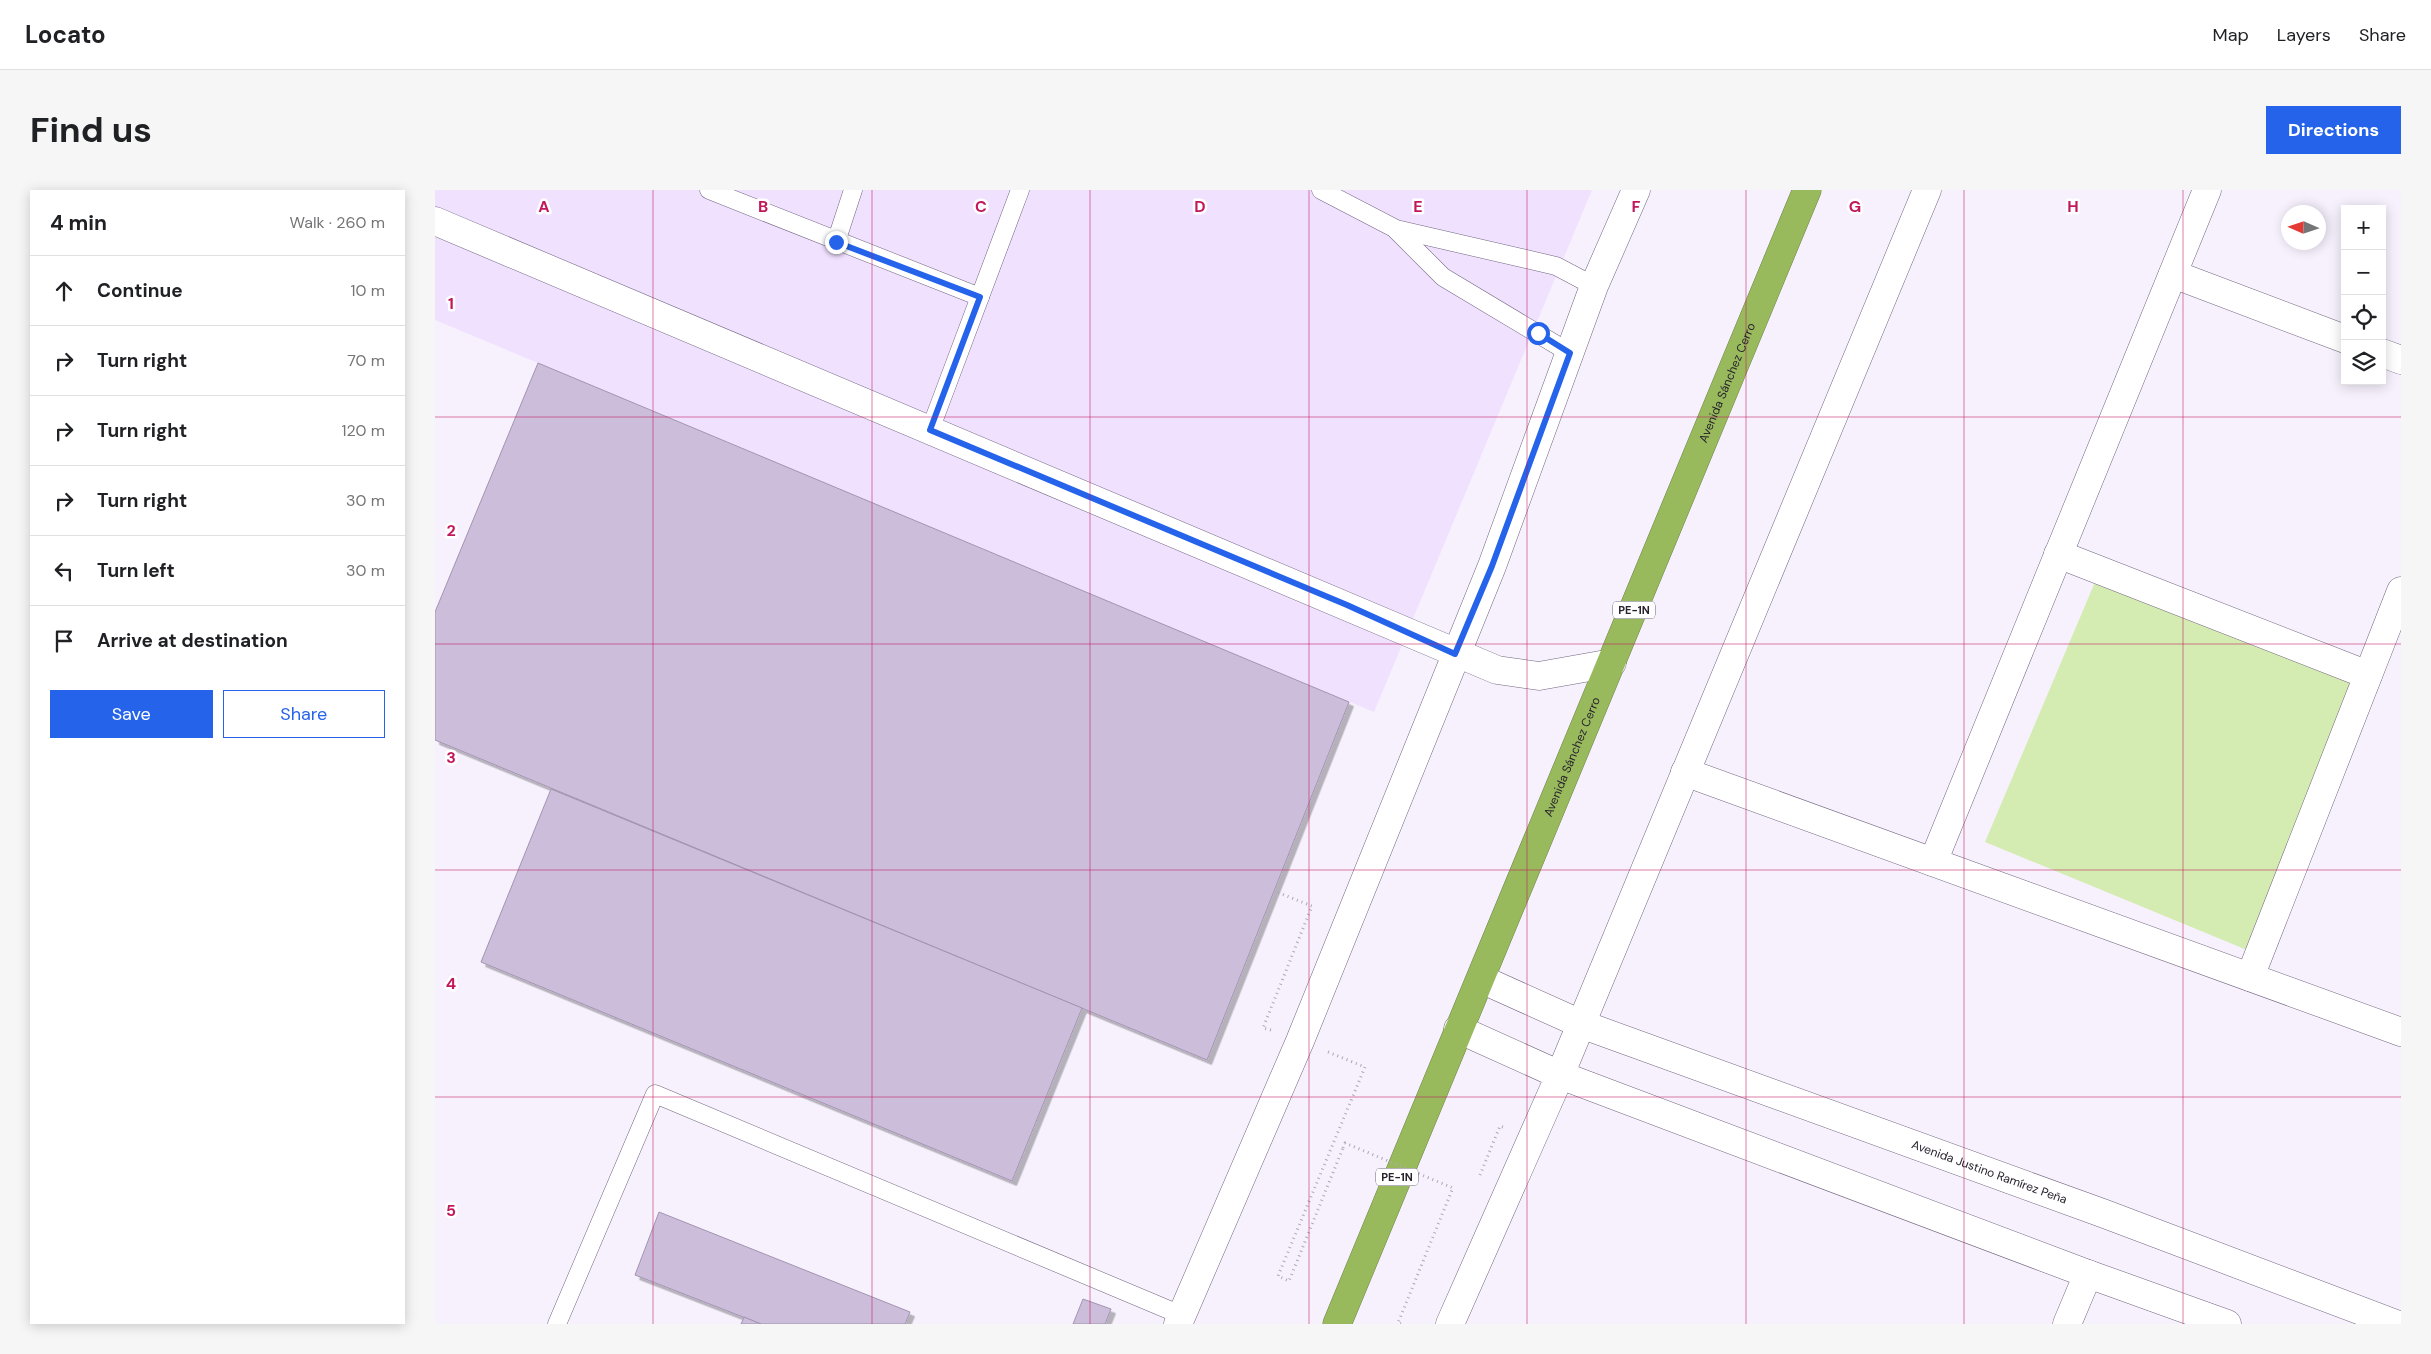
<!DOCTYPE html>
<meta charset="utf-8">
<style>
body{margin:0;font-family:"DM Sans",sans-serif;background:#f6f6f6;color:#202124}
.controls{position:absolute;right:15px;top:15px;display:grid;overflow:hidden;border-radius:0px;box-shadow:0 2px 12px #0003}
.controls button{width:45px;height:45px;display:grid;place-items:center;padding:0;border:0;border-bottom:1px solid #e0e0e0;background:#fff;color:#202124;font:25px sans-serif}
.compass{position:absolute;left:1846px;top:15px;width:45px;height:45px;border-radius:50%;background:#fff;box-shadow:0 2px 12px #0003;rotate:273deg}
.stop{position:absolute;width:15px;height:15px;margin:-11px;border:4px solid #2563eb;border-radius:50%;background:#fff}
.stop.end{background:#2563eb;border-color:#fff;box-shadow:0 1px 5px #0008}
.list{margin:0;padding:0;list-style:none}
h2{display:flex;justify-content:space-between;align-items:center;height:65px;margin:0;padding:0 20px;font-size:21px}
h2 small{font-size:16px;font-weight:400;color:#757577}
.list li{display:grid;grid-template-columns:32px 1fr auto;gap:15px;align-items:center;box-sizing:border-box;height:70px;padding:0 20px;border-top:1px solid #e0e0e0}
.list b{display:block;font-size:19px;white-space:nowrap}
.list em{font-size:16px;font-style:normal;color:#757577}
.actions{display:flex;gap:10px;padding:15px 20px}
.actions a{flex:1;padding:11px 0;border:1px solid #2563eb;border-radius:0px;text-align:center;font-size:18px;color:#2563eb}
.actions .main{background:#2563eb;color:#fff}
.icon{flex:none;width:28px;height:28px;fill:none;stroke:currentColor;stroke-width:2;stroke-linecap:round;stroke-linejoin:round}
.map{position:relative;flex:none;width:1966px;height:1134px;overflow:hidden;border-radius:0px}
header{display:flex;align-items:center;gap:30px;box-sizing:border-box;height:70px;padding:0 25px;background:#fff;border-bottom:1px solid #e0e0e0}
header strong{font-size:24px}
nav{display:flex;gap:28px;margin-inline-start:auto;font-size:18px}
.intro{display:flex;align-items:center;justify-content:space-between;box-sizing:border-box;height:120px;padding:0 30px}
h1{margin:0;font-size:35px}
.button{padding:12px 22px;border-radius:0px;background:#2563eb;color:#fff;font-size:18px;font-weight:700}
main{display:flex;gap:30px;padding:0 30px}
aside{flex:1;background:#fff;border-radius:0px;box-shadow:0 2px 12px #0003}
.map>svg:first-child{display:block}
.built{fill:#f0e1ff}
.green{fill:#d4ecb1}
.building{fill:#ccbddb;stroke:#a294b0;filter:url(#shadow)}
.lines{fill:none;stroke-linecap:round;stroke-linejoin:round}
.lane-casing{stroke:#736680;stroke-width:19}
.street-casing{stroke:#736680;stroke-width:29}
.highway-casing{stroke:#71854c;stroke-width:29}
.path{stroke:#aea8b4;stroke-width:3;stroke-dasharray:1 4;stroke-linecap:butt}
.lane{stroke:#fff;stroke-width:18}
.street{stroke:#fff;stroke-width:28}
.highway{stroke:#98ba5d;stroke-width:28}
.path-bridge{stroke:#aea8b4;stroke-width:3;stroke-dasharray:1 4;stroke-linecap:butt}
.route{stroke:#2563eb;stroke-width:6}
.grid{fill:none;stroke:#c2185b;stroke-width:1;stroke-opacity:0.55}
.labels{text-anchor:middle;stroke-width:5;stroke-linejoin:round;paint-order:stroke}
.shield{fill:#fff;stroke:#68646c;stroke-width:1}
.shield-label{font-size:11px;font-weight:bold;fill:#28222d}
.street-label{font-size:12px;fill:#28222d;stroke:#fff}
.grid-label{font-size:16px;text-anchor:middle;font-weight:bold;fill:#c2185b;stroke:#fff;stroke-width:5;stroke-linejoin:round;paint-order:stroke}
</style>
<header>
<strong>Locato</strong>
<nav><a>Map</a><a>Layers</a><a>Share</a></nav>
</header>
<div class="intro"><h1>Find us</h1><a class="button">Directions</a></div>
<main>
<aside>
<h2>4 min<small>Walk · 260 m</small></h2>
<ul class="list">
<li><svg class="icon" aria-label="ahead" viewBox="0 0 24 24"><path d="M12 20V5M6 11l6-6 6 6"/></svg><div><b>Continue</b></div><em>10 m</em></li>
<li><svg class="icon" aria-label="right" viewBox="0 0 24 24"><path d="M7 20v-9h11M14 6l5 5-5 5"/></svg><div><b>Turn right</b></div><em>70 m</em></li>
<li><svg class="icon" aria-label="right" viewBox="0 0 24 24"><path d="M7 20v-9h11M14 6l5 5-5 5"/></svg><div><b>Turn right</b></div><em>120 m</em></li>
<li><svg class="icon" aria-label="right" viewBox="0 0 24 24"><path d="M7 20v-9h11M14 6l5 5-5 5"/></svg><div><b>Turn right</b></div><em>30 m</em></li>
<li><svg class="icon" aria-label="left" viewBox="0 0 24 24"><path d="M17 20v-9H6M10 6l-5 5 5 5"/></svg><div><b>Turn left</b></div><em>30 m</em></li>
<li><svg class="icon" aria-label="arrive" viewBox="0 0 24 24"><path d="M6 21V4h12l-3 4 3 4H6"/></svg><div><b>Arrive at destination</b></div></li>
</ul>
<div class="actions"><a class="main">Save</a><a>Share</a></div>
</aside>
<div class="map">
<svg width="1966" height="1134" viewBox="0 0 1966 1134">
<defs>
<filter id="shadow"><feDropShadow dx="4.5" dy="4.5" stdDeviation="0" flood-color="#0004"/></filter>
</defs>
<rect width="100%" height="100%" fill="#f7f1fe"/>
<polygon class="built" points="0,0 1157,0 939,522 0,130"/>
<polygon class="green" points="1660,392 1921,490 1812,760 1550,652"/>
<g class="building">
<polygon points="103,173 914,512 772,870 0,550 0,422"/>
<polygon points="116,599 647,818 577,991 46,772"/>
<polygon points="224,1022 475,1122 470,1134 326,1134 200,1085"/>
<polygon points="648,1109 676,1119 670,1134 638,1134"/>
<polygon points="309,1127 326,1134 306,1134"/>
</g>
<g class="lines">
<g class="lane-casing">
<g id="lane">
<polyline points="274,0 545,107"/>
<polyline points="886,0 961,39 1121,76 1159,96"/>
<polyline points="961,40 1008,87 1135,163"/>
<polyline points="401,52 418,0"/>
<polyline points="495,240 585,0"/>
<polyline points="122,1134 220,904 746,1125"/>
</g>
</g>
<g class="street-casing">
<g id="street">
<polyline points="0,31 1062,480 1104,486 1177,473"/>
<polyline points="1738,84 1910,149"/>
<polyline points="1947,163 1966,170"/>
<polyline points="1623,364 1933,485"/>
<polyline points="1250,582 1966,842"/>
<polyline points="1498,672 1772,0"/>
<polyline points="1815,787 1966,401"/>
<path id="s1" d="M 1046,789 L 1146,834 L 1670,1024 L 1961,1134"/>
<polyline points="1023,839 1125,885 1653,1084 1792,1134"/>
<polyline points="743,1134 865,851 1057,376 1159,96 1201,0"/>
<polyline points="1015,1134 1125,885 1492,0"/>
<polyline points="1632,1134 1653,1084"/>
</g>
</g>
<g class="highway-casing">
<g id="highway">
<path id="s2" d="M 902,1134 L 1372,0"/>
</g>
</g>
<g class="path">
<polyline points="836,840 828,838 877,716 839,701"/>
<polyline points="893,862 930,877 843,1086 854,1091 908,958"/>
<polyline points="1045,985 1065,936 1068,937"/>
<polyline points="966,1134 963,1133 1017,1000"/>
</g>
<use href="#lane" class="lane"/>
<use href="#street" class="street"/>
<use href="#highway" class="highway"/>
<polyline class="path-bridge" points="908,958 910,953 1018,998 1017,1000"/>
</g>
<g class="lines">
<polyline class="route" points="401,52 545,107 495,240 912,415 1020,464 1057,376 1135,163 1103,143"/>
</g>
<path class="grid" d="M 218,0 L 218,1134M 437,0 L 437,1134M 655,0 L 655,1134M 874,0 L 874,1134M 1092,0 L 1092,1134M 1311,0 L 1311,1134M 1529,0 L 1529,1134M 1748,0 L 1748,1134M 0,227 L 1966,227M 0,454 L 1966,454M 0,680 L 1966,680M 0,907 L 1966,907"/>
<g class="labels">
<g class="shield">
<rect x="1178" y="411.5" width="42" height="17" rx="4"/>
<rect x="941" y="978.5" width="42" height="17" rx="4"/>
</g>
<g class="shield-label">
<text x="1199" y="424">PE-1N</text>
<text x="962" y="991">PE-1N</text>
</g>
<g class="street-label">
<text dy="4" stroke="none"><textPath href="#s2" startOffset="1019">Avenida Sánchez Cerro</textPath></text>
<text dy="4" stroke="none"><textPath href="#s2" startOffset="614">Avenida Sánchez Cerro</textPath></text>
<text dy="4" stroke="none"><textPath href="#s1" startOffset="544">Avenida Justino Ramírez Peña</textPath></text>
</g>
</g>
<g class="grid-label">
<text x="109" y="22">A</text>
<text x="328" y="22">B</text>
<text x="546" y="22">C</text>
<text x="765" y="22">D</text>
<text x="983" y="22">E</text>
<text x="1201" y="22">F</text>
<text x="1420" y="22">G</text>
<text x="1638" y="22">H</text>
<text x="16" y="119">1</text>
<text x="16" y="346">2</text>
<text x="16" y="573">3</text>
<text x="16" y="799">4</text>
<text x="16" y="1026">5</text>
</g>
</svg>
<div class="controls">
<button>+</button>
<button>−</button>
<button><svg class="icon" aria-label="locate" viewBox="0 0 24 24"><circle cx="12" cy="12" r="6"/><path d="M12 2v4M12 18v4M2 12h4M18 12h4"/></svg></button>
<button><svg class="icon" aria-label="layers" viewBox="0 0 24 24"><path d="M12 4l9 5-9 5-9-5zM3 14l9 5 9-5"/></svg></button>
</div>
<svg class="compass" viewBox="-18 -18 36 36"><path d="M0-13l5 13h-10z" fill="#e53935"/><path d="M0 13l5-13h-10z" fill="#757577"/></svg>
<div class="stop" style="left:1103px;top:143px"></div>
<div class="stop end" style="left:401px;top:52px"></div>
</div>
</main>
